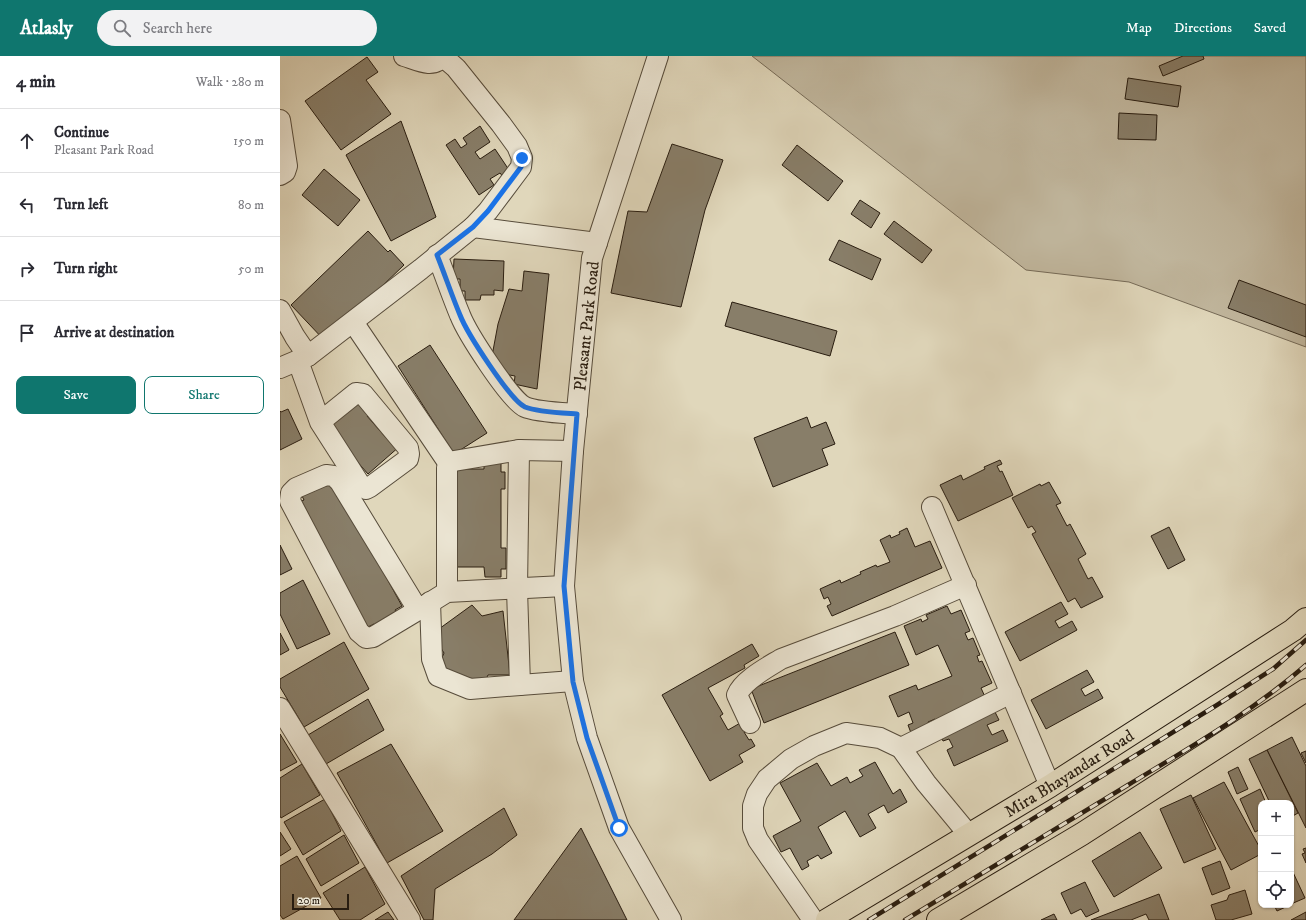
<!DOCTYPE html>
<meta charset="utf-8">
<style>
body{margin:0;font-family:"IM FELL DW Pica",serif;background:#f2f2f3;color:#2b2b33}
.controls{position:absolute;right:12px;bottom:12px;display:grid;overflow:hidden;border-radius:8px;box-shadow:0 1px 3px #0004}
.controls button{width:36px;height:36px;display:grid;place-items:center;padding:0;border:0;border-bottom:1px solid #e1e1e2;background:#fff;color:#2b2b33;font:20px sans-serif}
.scale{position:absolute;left:12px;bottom:10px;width:57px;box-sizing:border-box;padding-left:4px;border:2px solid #291d10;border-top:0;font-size:11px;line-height:14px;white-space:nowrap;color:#291d10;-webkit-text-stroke:3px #ebe5d3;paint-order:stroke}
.stop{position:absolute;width:12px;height:12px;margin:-9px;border:3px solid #1a73e8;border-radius:50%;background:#fff}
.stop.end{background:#1a73e8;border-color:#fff;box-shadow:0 1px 4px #0008}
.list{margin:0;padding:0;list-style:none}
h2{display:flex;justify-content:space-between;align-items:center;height:52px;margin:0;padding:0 16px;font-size:17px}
h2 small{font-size:13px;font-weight:400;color:#7c7c81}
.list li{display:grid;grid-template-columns:26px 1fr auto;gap:12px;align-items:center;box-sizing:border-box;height:64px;padding:0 16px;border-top:1px solid #e1e1e2}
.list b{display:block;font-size:15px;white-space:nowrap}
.list p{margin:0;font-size:13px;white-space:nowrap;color:#7c7c81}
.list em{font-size:13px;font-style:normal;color:#7c7c81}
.actions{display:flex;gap:8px;padding:12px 16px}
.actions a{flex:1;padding:9px 0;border:1px solid #0f766e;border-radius:8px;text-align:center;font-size:14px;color:#0f766e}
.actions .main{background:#0f766e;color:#fff}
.icon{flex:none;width:22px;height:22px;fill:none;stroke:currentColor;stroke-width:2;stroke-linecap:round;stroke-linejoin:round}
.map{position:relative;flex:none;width:1026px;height:864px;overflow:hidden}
header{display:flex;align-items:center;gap:24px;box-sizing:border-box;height:56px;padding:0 20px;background:#0f766e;color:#fff}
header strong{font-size:19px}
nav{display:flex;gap:22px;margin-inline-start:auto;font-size:14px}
.search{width:280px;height:36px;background:#f2f2f3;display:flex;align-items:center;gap:10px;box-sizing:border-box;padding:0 14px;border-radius:22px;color:#7c7c81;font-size:15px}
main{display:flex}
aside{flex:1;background:#fff}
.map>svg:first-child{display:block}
.green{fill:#c1b79e;stroke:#756a57}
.building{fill:#887e69;stroke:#291d10}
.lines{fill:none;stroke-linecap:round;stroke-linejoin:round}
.street-casing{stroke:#574c3b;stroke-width:22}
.primary-casing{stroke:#291d10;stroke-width:24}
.street{stroke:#ebe5d3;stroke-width:20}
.primary{stroke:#e0d7bb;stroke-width:22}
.rail-casing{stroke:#291d10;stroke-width:4.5}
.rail{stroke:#ebe5d3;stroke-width:3;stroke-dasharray:9;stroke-linecap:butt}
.route{stroke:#1a73e8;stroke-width:5}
.labels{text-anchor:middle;stroke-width:3.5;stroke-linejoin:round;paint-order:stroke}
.street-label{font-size:17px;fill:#291d10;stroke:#ebe5d3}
</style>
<header>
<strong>Atlasly</strong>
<div class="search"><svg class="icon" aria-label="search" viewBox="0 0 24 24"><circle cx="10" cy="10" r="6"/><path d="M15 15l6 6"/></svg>Search here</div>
<nav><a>Map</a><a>Directions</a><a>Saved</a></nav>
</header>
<main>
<aside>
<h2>4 min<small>Walk · 280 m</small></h2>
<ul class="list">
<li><svg class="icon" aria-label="ahead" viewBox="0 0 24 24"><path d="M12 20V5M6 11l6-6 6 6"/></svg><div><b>Continue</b><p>Pleasant Park Road</p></div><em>150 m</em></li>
<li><svg class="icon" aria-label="left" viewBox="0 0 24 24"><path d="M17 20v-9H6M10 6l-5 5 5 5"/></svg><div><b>Turn left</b></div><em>80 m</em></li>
<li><svg class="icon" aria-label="right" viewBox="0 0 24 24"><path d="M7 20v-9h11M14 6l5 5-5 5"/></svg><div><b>Turn right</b></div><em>50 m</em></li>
<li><svg class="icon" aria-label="arrive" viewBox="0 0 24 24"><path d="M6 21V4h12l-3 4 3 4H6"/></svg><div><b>Arrive at destination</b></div></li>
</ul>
<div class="actions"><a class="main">Save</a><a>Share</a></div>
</aside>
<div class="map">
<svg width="1026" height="864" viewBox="0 0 1026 864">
<rect width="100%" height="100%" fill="#e0d7bb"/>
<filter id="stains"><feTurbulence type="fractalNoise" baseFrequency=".005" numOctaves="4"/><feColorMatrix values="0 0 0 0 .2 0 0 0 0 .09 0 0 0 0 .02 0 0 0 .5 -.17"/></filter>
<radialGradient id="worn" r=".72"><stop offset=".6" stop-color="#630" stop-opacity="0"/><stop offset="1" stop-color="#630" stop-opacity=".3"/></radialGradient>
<polygon class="green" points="472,0 1026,0 1026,291 849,226 746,214"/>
<g class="building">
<polygon points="903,0 923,0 924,3 883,20 879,10"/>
<polygon points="87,1 98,16 86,24 111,58 61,94 25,45"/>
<polygon points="848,22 901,30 898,51 845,43"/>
<polygon points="839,57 877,59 876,84 838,83"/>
<polygon points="121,65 156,161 111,185 66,99"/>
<polygon points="200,70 210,86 195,96 200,103 215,93 231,117 224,122 220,117 210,123 214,129 199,139 166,89 175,83 181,92 187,88 183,82"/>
<polygon points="392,88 443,104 425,154 401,251 331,237 348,155 367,156"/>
<polygon points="517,89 563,125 548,145 502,109"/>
<polygon points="44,113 80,144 58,170 22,139"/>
<polygon points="580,144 600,157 591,172 571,158"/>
<polygon points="614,165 652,194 642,207 604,178"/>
<polygon points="88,175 108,196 110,194 124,209 45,285 11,249"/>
<polygon points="559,184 601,203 592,224 549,204"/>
<polygon points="174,203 224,205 223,235 214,234 214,239 201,239 200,244 185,244 185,235 180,235 180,223 173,223"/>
<polygon points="244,215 269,218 257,333 234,328 235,320 224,318 212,300 218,268 229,233 242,235"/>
<polygon points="959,224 1026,249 1026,281 948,252"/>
<polygon points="452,246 557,275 550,300 445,270"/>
<polygon points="150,289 207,377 174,398 118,310"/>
<polygon points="79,342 91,356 87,360 108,384 112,380 120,390 88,418 46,370"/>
<polygon points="8,353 22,383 0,394 0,355 1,356"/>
<polygon points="527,361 531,372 546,366 555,388 542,393 548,409 493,431 474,382"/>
<polygon points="720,404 722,408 717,410 720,416 722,415 733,439 678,465 660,429 681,419 683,424 705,413 704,411"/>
<polygon points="204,407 221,407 221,416 225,416 225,433 221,433 221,492 226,492 226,513 221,513 221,521 205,521 204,511 170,511 171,413 204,413"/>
<polygon points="43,424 46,430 54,426 122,550 115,554 120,562 97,574 94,568 86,572 17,447 24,444 20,436"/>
<polygon points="769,426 781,447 776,449 787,470 790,468 806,498 798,503 808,523 812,521 823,541 801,552 795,542 788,546 752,478 756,476 752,470 748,472 732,442 760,428 761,430"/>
<polygon points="889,471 905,504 888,513 871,480"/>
<polygon points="627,472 635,491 650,485 662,512 552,560 547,550 551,548 548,541 544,543 540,533 560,524 561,527 581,518 580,516 596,509 597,511 610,506 600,484 610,479 611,482 620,478 619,476"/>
<polygon points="0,489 12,513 0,519"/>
<polygon points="23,524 50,578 17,593 0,558 0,537"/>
<polygon points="781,546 788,558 775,565 779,572 792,565 797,574 740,605 725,576"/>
<polygon points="192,549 202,560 223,555 230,619 208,619 203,630 157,613 164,597 152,578"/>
<polygon points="667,550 671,558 681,554 690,575 685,577 688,584 693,582 700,599 697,600 699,606 702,605 712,627 701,632 706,643 656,664 655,663 648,666 649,670 631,677 628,669 633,667 629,656 618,661 609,640 636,629 638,634 672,620 658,589 636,599 624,570 641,563 642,566 648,563 646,559"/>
<polygon points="615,576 629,609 484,667 471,633"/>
<polygon points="0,577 9,594 0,599"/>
<polygon points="64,586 89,633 24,671 0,631 0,623"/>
<polygon points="472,588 479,600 464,609 465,612 428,632 443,658 440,660 448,674 462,666 466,675 464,676 469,684 471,683 475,690 459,699 463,706 430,725 382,639"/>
<polygon points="807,614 814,626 801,633 805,640 818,633 823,642 766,673 751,644"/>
<polygon points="88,643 104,674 46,708 28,679"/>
<polygon points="712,650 719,664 707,669 712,679 723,674 728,685 674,710 667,694 673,691 669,683 663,685 658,674"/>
<polygon points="0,678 17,706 0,715"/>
<polygon points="1012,681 1026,710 1026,772 987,694"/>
<polygon points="111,688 163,775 107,807 57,717"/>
<polygon points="987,694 1018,757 1011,761 1011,747 990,747 969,703"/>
<polygon points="1026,695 1026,707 1021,697"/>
<polygon points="595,706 613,738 620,733 627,746 608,757 604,749 588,758 596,772 580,781 565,755 538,771 552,797 541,803 538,799 527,805 529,810 522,814 510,792 501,796 493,780 521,765 500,727 537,707 551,730 567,721 570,727 583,720 579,714"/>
<polygon points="22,708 40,739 1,762 0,760 0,722"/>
<polygon points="958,711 968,733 957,738 948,716"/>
<polygon points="944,726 981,794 981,798 951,814 913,742"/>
<polygon points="980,733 986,747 981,747 981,773 975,776 960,743"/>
<polygon points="911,739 936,793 904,807 880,753"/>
<polygon points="45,743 61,775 23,799 4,766"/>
<polygon points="224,752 237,779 212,798 155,833 153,864 144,864 121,820"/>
<polygon points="301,772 347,864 234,864"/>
<polygon points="0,776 11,793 0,800"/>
<polygon points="860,776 882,812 834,841 812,805"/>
<polygon points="64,779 79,807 41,830 26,803"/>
<polygon points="1026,792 1026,807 1022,798 1025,797 1023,793"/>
<polygon points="17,800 41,842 3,863 0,859 0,810"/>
<polygon points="940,805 950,832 932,839 922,812"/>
<polygon points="85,811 105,848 80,864 60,864 43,837"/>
<polygon points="1011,812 1025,842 1011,848"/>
<polygon points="805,826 819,855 806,861 801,853 791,858 781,837"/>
<polygon points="965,834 972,858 951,864 936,864 931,849 947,844 949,839"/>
<polygon points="879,838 889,864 869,864 866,858 851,864 811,864"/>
<polygon points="994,849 1010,849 997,855"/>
<polygon points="108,856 114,864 95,864"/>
<polygon points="1026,856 1026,864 1011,864"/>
<polygon points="774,858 777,864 761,864"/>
</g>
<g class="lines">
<g class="street-casing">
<g id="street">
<path d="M 124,0 C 135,3 154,14 162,0"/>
<polyline points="378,0 312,202 293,395 284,530 293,625 307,682 339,772 391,864"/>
<polyline points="0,64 7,110 5,116 0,119"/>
<polyline points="193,171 317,187"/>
<path d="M 157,199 C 165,219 172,240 180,259 C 187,277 230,344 245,351 C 256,356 284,357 297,358"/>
<polyline points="0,254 15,281 28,300"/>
<polyline points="73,266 169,408"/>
<polyline points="18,305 40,366 81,430 86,433 90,431 128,403 129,398 128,392 83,338 76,337 40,366"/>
<polyline points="0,312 28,300 141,213 193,171 208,155 241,111 242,102 237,90 221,68 176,12 162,0"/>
<polyline points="652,451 770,730"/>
<polyline points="167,536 167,412 169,408 174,405 239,394 293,395"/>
<polyline points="150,546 152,603 158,620 190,633 240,629 237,533 239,394"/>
<polyline points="138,554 93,581 86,582 79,576 10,445 11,437 16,432 46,419 54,420 60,426 138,554 167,536 284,530"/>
<polyline points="240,629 293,625"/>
<polyline points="0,652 130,864"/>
<path d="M 470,667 L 457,639 C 463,624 488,611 501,603 L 615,560 L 686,529"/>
<polyline points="621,692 731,637"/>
<polyline points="533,864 478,784 473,772 473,750 477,738 487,723 511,703 534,690 566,677 600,682 621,692 646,727 689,779"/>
</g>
</g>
<g class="primary-casing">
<g id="primary">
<path id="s1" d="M 547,864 L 770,730 L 1013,574 L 1026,563"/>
<polyline points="658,864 802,778 1026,634"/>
</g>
</g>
<use href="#street" class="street"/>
<use href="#primary" class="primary"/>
<g class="rail-casing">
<g id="rail">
<polyline points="589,864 937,649 993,613 1026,584"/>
<path d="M 625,864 C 699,819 774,774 848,729 C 909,692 972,656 1026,609"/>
</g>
</g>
<use href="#rail" class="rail"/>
</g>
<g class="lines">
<path class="route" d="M 242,102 L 241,111 L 208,155 L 193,171 L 157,199 C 165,219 172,240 180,259 C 187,277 230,344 245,351 C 257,356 283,357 297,358 L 284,530 L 293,626 L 307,682 L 339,772"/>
</g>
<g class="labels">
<g class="street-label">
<text transform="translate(306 270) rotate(-84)" y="6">Pleasant Park Road</text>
<text dy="6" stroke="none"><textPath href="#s1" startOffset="283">Mira Bhayandar Road</textPath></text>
</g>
</g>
<rect width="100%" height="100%" filter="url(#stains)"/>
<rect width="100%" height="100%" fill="url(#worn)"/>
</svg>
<div class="controls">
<button>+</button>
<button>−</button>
<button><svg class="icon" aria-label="locate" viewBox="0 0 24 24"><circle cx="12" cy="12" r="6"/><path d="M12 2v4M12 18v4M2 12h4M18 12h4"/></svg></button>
</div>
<div class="scale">20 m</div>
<div class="stop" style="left:339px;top:772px"></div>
<div class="stop end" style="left:242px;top:102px"></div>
</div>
</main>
